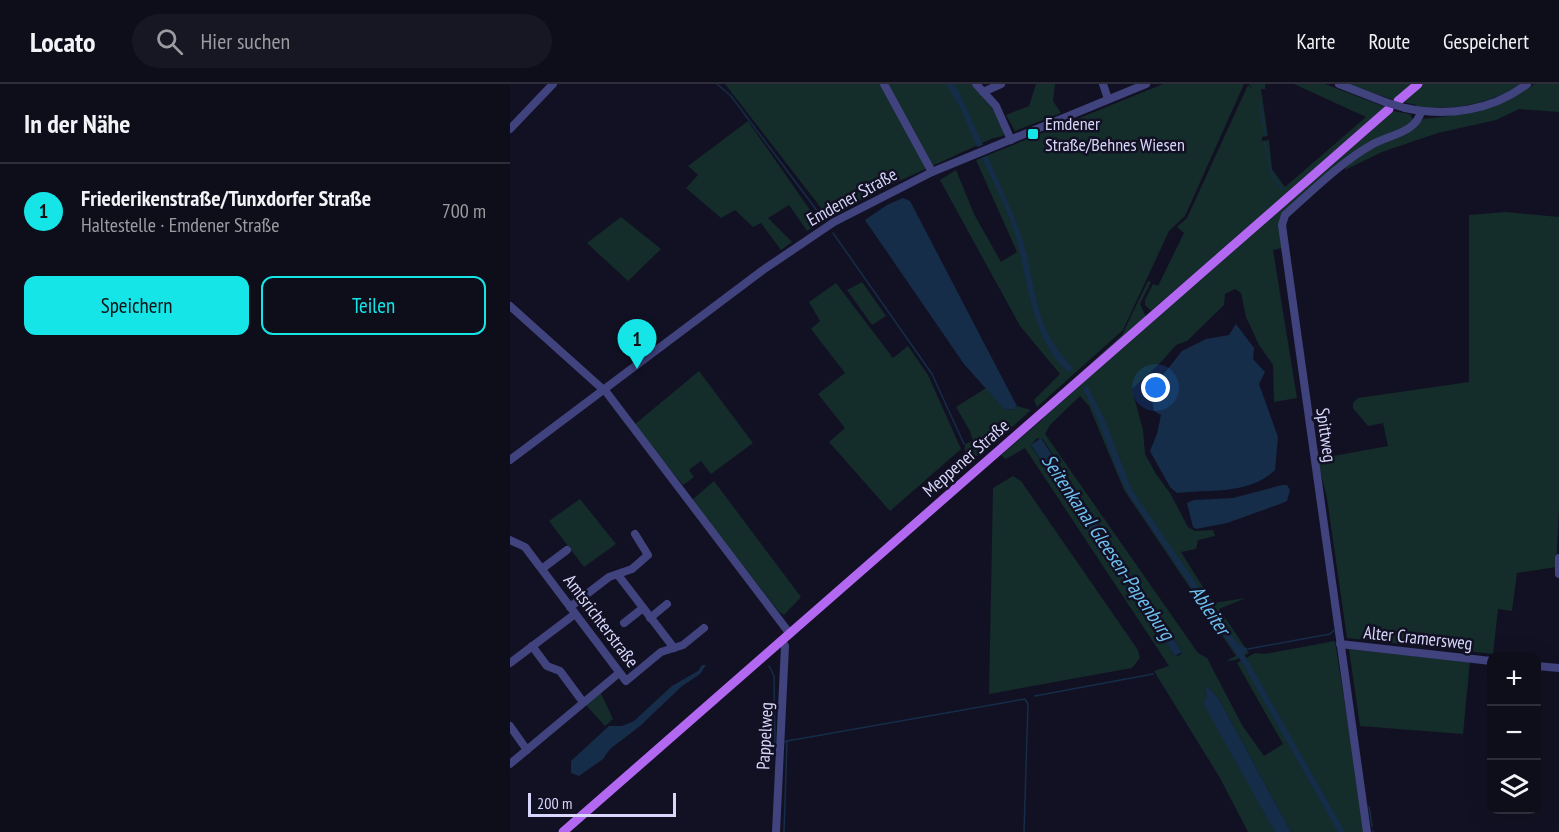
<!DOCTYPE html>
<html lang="de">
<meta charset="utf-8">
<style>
body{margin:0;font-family:"PT Sans Narrow",sans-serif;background:#171623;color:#f1f3f6}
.controls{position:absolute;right:18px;bottom:18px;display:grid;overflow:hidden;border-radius:12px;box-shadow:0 6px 24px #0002}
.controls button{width:54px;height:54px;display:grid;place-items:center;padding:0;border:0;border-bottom:2px solid #2e2d39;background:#0e0d1a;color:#f1f3f6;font:30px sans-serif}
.scale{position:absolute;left:18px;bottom:15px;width:148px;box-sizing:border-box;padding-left:6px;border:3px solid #d8d6fb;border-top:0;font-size:16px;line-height:21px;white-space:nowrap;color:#d8d6fb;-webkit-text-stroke:4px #121123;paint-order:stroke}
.you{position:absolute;left:646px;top:304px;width:21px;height:21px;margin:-15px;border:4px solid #fff;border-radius:50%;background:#1a73e8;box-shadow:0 0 0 9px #1a73e833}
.badge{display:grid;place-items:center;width:39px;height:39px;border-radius:50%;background:#16e5e8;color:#111;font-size:20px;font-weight:700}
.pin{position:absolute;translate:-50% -50px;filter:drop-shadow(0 2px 3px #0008)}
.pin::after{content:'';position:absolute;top:32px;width:21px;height:18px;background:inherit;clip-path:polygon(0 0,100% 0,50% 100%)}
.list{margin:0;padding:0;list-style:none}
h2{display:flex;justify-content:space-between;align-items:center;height:78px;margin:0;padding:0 24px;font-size:26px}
h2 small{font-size:20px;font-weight:400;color:#9b9ca2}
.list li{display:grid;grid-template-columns:39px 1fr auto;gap:18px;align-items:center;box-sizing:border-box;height:96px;padding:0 24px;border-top:2px solid #2e2d39}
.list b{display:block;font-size:22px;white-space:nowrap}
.list p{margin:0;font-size:20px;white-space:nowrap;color:#9b9ca2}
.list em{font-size:20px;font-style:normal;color:#9b9ca2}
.actions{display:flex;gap:12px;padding:18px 24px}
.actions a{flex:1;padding:14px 0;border:2px solid #16e5e8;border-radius:12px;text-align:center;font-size:21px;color:#16e5e8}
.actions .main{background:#16e5e8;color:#111}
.icon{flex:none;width:33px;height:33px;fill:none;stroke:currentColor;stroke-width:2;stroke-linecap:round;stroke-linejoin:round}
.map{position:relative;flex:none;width:1049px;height:748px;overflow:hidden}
header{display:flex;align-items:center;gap:36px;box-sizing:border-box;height:84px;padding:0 30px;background:#0e0d1a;border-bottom:2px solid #2e2d39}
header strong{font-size:28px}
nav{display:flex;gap:33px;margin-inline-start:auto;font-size:21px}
.search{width:420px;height:54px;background:#171623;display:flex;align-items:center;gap:15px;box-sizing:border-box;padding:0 21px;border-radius:33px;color:#9b9ca2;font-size:22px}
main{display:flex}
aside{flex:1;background:#0e0d1a}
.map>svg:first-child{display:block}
.green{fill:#142c2a;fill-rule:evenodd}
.water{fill:#152d49}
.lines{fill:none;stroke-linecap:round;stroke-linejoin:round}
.stream{stroke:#152d49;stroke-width:1.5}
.minor{stroke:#40437e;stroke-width:8}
.major{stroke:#b268f1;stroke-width:9}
.minor-bridge{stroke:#40437e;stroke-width:8}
.poi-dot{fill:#16e5e8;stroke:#121123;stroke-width:2}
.labels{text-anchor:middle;stroke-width:5;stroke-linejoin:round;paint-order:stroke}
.poi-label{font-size:18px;fill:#d8d6fb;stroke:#121123;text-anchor:start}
.street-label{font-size:18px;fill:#d8d6fb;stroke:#121123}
.water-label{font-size:20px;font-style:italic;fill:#6ec0f1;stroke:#121123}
</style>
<header>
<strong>Locato</strong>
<div class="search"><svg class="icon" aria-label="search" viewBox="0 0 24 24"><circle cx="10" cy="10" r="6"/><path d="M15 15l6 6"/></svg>Hier suchen</div>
<nav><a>Karte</a><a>Route</a><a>Gespeichert</a></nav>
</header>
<main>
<aside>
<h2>In der Nähe<small></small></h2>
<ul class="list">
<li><span class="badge">1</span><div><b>Friederikenstraße/Tunxdorfer Straße</b><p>Haltestelle · Emdener Straße</p></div><em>700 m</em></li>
</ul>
<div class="actions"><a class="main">Speichern</a><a>Teilen</a></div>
</aside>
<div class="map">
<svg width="1049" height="748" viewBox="0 0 1049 748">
<rect width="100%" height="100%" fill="#121123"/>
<g class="green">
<polygon points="215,0 461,0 487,30 494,49 493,52 481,55 374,104 318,133"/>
<polygon points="526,0 545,0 543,17 551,29 505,47 496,31 519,22"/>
<polygon points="653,0 734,0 675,132 659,147 613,246 527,323 524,316 550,290 510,242 430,96 446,86 464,130 491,178 507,168 466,76"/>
<polygon points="739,0 755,0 755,5 751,5 758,52 752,53 752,57 759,56 762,85 775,103 856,33 784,0 815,0 875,23 641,227 635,221 635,216 643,200 648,202 674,149 667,143 677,134 738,1 743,5"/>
<polygon points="836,0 902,0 884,16"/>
<path d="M 913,0 L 1011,0 C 978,21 945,26 906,23 L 906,21 L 893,18 Z"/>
<polygon points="1025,0 1049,0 1049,28 1009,25 986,36 928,49 872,68 835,86 836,81 847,72 904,43 913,35 956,30 985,22"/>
<path d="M 883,27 L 900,30 L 903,36 L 900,40 L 863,57 L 774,129 L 772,164 L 763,166 L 787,314 L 764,318 L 763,281 L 749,261 L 736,233 L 731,209 L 725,205 L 715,210 L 714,221 L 677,257 L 666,261 L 651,278 L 622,305 L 633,346 L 635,370 L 646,390 L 660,409 L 678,443 L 685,447 L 703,446 L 705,452 L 688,456 L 686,465 L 671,468 L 703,519 L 736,514 L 709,525 L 739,569 L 725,576 L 716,577 L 726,572 L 614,406 L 579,322 L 570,312 L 540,341 L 535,350 L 688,569 L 697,574 L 732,641 L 754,672 L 773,660 L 727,579 L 745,569 L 754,570 L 825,557 L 855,748 L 781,748 L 709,615 L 698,603 L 695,604 L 697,613 L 765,748 L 738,748 L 710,694 L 644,587 L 659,582 L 515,364 L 496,375 L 491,371 L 533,335 L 532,332 ZM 532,354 L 672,568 L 670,571 L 665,572 L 521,362 L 526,355 Z"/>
<polygon points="238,37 309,139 297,147 279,121 258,134 282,158 271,166 251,139 243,143 225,126 211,134 176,104 188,91 178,82"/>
<polygon points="996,128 1049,133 1049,424 1046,483 1007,489 1002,527 988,525 983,570 837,554 817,414 807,375 878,362 873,339 858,342 843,324 843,319 848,314 959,298 959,131"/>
<polygon points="111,133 151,165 118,197 77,159"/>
<polygon points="638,197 641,198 630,220 636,233 527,328 612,251"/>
<polygon points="352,198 376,232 362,241 337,206"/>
<polygon points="326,199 383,274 398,262 418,291 451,365 380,427 319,358 335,344 308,310 335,289 301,245 310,237 299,218"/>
<polygon points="189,287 243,359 201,390 191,377 179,386 184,393 173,401 124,341"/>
<polygon points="476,304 495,326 504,325 507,322 521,326 471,371 455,374 455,360 463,357 460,347 446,323"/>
<polygon points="503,392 511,397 628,566 630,574 622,584 479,610 483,404"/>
<polygon points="204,397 291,513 274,531 269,528 182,416"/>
<polygon points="70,415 106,460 74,483 39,437"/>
<polygon points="839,565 960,578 953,650 850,642"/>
<polygon points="90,607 103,635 95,642 75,620"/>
</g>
<g class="water">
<polygon points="436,0 444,0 448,6 473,61 467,63 451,25"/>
<path d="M 477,72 C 490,100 503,128 513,157 C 528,208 522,241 563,284 L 559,289 C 520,253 519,198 505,150 C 497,124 483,98 472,74 Z"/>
<polygon points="393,114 400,117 499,307 507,322 504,325 495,326 454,280 355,136 377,121"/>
<path d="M 726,240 L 744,264 L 743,275 L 755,288 L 749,300 L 768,353 L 765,386 C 739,411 701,405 667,409 L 660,403 L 640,367 L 647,350 L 651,331 L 644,327 L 641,310 L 645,301 L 672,267 L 696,255 L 719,251 Z"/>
<path d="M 577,301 L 594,334 L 622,406 L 728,560 L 738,565 L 734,570 L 835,748 L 828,748 L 733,580 L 619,411 C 600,378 593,339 573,306 Z"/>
<polygon points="531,354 672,568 665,572 521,361"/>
<polygon points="772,401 777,401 780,406 777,417 770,420 717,439 686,445 683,443 677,419 684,416 723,414"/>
<polygon points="192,581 196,581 190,590 172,602 130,642 100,665 93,675 69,692 61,689 61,677 99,642 112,642 124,637 162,602 188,587"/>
<polygon points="698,603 709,615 781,748 765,748 693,619 697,613 695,604"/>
</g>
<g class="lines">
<g class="stream">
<polyline points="207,0 221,12 314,136"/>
<polyline points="748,0 748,3"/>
<polyline points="750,18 755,51"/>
<polyline points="755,58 761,89 772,106"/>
<polyline points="323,149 422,290 454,360"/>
<polyline points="738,565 820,550 824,546"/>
<polyline points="259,582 264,592 265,659"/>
<polyline points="525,612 643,590"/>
<polyline points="277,657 515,615 518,620 514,748"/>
<polyline points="274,658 277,657 274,748"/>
<polyline points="859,723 862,742"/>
<polyline points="863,747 863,748"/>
</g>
<g class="minor">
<polyline points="374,0 422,88"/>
<polyline points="466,0 486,22 501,56"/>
<polyline points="593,0 598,15"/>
<polyline points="829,0 875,18"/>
<polyline points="473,8 491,0"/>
<path d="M 895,24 C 937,33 982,27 1017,0"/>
<polyline points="0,45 43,0"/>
<polyline points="0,222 97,309 280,550"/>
<polyline points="0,376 253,186 324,138 422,88 636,0"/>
<polyline points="0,456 15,463 116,597 151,568 173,561 194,544"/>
<polyline points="1049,474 1049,490"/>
<polyline points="33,484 57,466"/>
<polyline points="108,491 164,564"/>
<polyline points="60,523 99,493 122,485 138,471 125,450"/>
<polyline points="140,534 157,520"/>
<polyline points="114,539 133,524"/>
<polyline points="830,560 981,577"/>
<polyline points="22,562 37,582 50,587 73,618"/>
<polyline points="0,579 65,530"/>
<polyline points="1026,582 1049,584"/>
<polyline points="0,642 17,666"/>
<polyline points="0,680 109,589"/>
<polyline points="266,748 275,562 272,557"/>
<path d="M 857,748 L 772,141 L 775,131 C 803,106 831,78 863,60 C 880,51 907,48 911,27"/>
</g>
<g class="major">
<polyline points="888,17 908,0"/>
<polyline points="53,748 879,25"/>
</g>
<polyline class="minor-bridge" points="875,18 895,24"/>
</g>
<rect class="poi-dot" x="517" y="44" width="12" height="12" rx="3"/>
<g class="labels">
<g class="poi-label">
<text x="535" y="46">Emdener<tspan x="535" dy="21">Straße/Behnes Wiesen</tspan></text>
</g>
<g class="street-label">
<text transform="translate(342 113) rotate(-29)" y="6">Emdener Straße</text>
<text transform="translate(816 351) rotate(82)" y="6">Spittweg</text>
<text transform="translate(456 374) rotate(-41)" y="6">Meppener Straße</text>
<text transform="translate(91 537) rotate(53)" y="6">Amtsrichterstraße</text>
<text transform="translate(908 554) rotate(6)" y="6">Alter Cramersweg</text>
<text transform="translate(255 652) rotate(-87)" y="6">Pappelweg</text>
</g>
<g class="water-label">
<text transform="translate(598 463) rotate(56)" y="7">Seitenkanal Gleesen-Papenburg</text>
<text transform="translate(700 526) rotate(56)" y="7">Ableiter</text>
</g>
</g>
</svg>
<div class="controls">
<button>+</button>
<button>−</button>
<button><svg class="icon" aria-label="layers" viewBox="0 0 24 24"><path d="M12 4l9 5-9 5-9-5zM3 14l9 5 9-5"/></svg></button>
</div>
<div class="scale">200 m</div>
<div class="you"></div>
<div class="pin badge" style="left:127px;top:285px">1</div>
</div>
</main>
